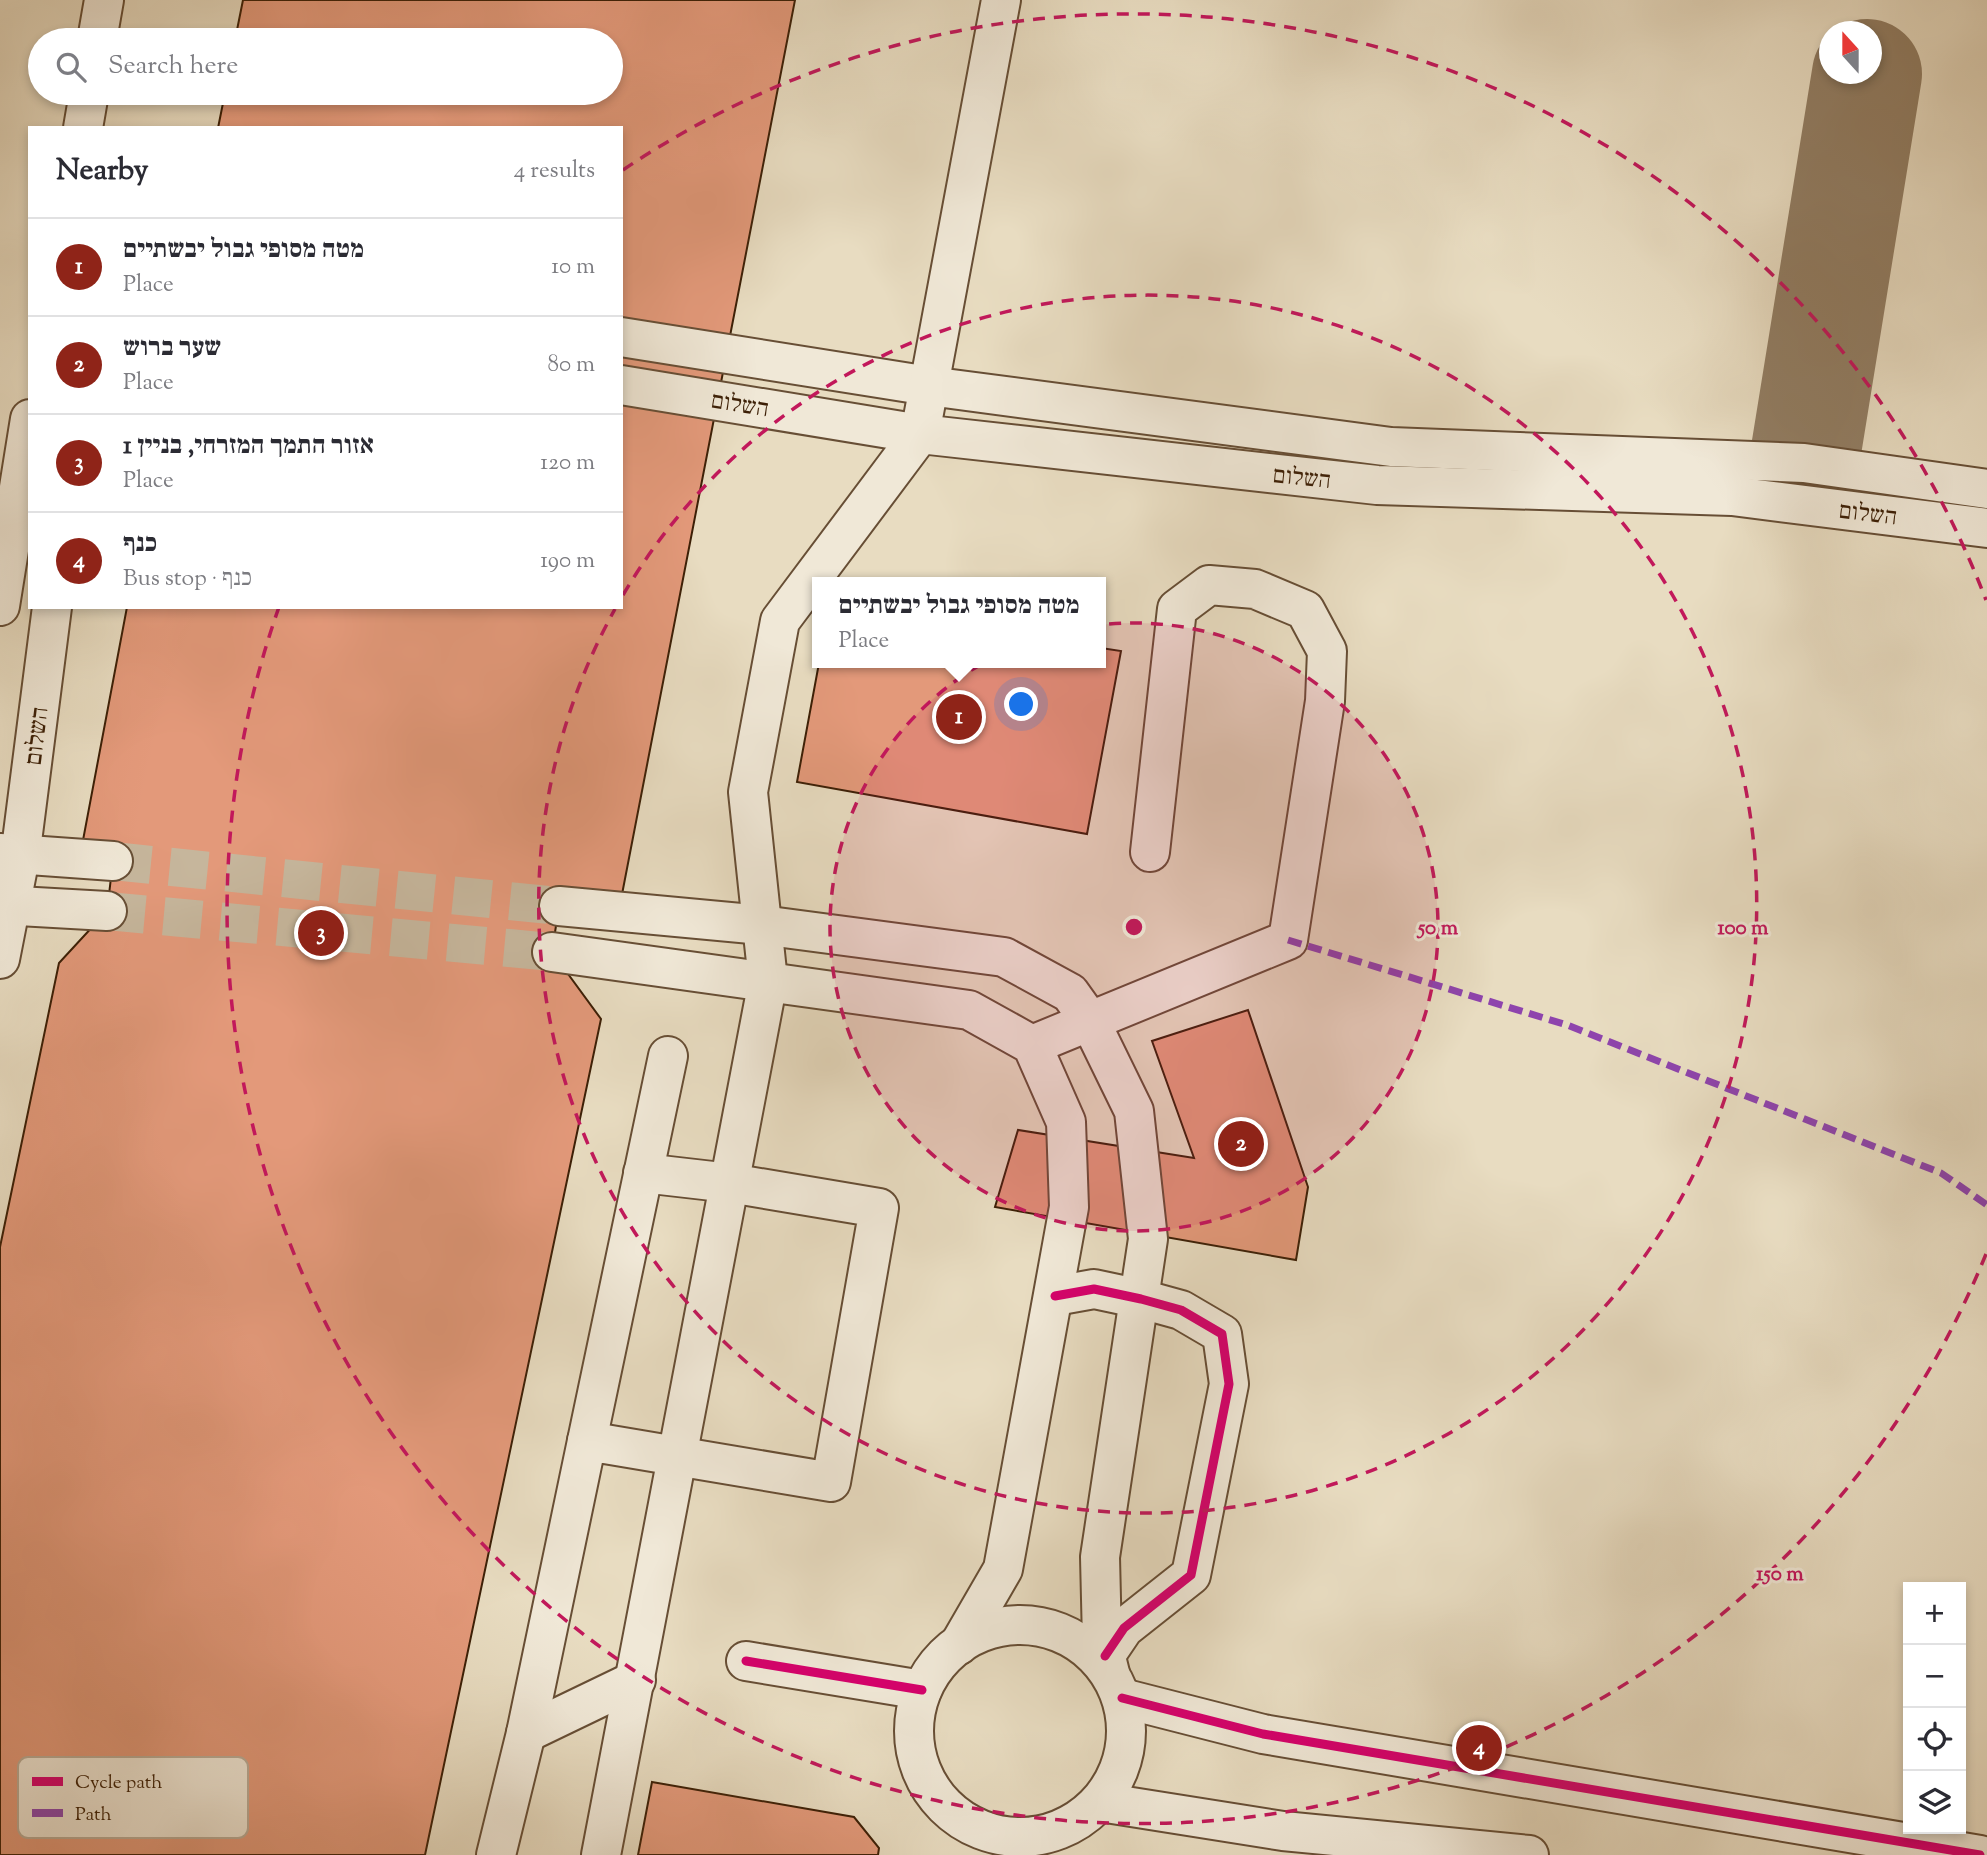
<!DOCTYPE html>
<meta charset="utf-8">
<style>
body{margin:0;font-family:"Sorts Mill Goudy","Frank Ruhl Libre",serif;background:#f7f7f7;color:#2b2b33}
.controls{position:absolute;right:21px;bottom:21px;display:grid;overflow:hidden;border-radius:0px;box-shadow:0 4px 10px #0003}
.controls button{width:63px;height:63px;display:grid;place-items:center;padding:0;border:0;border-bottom:2px solid #e1e1e2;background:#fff;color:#2b2b33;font:35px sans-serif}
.compass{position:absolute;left:1819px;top:21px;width:63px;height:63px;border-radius:50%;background:#fff;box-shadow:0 4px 10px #0003;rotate:339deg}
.you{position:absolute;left:1022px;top:705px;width:24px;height:24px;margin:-18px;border:5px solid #fff;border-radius:50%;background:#1a73e8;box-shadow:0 0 0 10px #1a73e833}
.badge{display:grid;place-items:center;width:46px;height:46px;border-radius:50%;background:#8f2418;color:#fff;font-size:23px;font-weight:700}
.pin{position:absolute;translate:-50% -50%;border:4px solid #fff;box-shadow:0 2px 7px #0006}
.popup{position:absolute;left:812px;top:577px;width:294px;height:91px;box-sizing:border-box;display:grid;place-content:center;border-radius:0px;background:#fff;filter:drop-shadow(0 2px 5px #0005);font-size:23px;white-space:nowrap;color:#7c7c81}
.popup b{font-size:26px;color:#2b2b33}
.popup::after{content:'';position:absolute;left:50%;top:100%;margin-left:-14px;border:14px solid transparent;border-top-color:#fff}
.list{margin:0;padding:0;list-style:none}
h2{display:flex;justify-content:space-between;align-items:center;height:91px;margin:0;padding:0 28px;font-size:30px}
h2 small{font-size:23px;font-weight:400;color:#7c7c81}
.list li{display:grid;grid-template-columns:46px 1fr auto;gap:21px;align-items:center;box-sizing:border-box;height:98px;padding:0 28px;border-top:2px solid #e1e1e2}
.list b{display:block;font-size:26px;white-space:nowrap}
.list p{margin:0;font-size:23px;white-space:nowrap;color:#7c7c81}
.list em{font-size:23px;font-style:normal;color:#7c7c81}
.icon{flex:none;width:38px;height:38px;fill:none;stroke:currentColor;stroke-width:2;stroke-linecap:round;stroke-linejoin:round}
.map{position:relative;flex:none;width:1987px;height:1855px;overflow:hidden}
.search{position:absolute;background:#fff;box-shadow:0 4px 10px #0003;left:28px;top:28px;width:595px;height:77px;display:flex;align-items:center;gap:18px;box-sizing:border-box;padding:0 24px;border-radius:38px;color:#7c7c81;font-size:26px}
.panel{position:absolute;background:#fff;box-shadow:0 4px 10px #0003;left:28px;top:126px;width:595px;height:483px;border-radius:0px}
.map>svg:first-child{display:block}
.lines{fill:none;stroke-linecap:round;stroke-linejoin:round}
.taxiway{stroke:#927e64;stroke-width:110}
.building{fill:#e3997a;stroke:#3c1f06;stroke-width:2}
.minor-tunnel{stroke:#c6b69c;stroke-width:38;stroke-dasharray:38 19;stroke-linecap:butt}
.minor-casing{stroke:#674e35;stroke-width:42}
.minor{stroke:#f0e8d7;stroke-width:38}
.quiet{stroke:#8e44ad;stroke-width:7;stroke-dasharray:14 7;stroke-linecap:butt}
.cycleway-casing{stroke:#f0e8d7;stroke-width:13}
.cycleway{stroke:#d6006c;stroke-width:9}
.ring{fill:none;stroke:#c2185b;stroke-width:3.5;stroke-dasharray:12 9}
.labels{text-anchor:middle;stroke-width:6;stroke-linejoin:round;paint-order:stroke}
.street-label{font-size:24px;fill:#3c1f06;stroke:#f0e8d7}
.key{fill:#f0e8d7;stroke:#baac98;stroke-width:2}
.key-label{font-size:19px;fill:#3c1f06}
.centre{fill:#c2185b;stroke:#f0e8d7;stroke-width:3.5}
.ring-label{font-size:21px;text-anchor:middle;font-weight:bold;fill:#c2185b;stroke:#f0e8d7;stroke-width:6;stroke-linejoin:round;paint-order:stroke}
</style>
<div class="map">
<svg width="1987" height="1855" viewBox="0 0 1987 1855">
<rect width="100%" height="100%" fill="#e8dcc1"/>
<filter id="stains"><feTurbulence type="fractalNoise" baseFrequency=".00286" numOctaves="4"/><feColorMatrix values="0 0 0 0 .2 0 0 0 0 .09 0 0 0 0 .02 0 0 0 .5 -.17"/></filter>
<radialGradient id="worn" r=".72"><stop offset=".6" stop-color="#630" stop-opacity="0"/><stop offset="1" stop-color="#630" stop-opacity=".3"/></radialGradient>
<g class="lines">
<polyline class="taxiway" points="1804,463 1867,74"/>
</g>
<g class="building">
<polygon points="243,0 795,0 618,915 559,906 552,952 601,1019 425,1855 0,1855 0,1247 59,963 107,911 113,861 77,872 127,607 621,607 621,128 218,128 225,93 611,93 611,40 235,40"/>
<polygon points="1101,648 1121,651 1087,834 797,782 819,663 1101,663"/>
<polygon points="1248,1010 1308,1187 1296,1260 995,1207 1018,1130 1194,1158 1152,1041"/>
<polygon points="652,1782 854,1817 879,1848 878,1855 638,1855"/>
</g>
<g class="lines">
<g class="minor-tunnel">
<polyline points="113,861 559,906"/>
<polyline points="107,911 552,952"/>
</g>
<g class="minor-casing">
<g id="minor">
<polyline points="97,40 104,0"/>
<polyline points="83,128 89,93"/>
<polyline points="621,337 929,386 1391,447 1804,463 1987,489"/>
<polyline points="621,385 920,434 1377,485 1732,496 1987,528"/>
<polyline points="0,606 30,419"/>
<polyline points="0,853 113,861"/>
<polyline points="0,905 107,911"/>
<polyline points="559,906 762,925 1004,957 1070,993 1090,1021 1134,1111 1148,1239 1100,1557 1102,1641 1110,1673"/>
<polyline points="552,952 969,1010 1032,1045 1066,1122 1069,1207 1003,1569 959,1645"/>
<polyline points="0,959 20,857 52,607"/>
<polyline points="1032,1045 1288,940 1325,701 1327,651 1305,610 1255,589 1209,585 1177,609 1150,852"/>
<polyline points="1055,1296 1094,1289 1141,1299 1181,1310 1222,1334 1229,1384 1191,1575 1124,1628 1105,1656"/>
<polyline points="587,1441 668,1056"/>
<circle cx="1020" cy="1731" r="106"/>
<polyline points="746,1661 922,1690"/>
<polyline points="1122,1698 1263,1734 1980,1855"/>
<polyline points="526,1733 636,1680"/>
<polyline points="1100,1802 1283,1831 1529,1855"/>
<polyline points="496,1855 526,1733 587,1441 831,1482 879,1208 730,1183 643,1173"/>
<polyline points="601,1855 768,981 748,792 780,621 920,434 1001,0"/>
</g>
</g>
<use href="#minor" class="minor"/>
<polyline class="quiet" points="1288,940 1567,1025 1941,1173 1987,1205"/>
<g class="cycleway-casing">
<g id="cycleway">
<polyline points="1055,1296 1094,1289 1141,1299 1181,1310 1222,1334 1229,1384 1191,1575 1124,1628 1105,1656"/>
<polyline points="746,1661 922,1690"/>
<polyline points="1122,1698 1263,1734 1980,1855"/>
</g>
</g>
<use href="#cycleway" class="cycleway"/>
</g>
<circle cx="1134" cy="927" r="304" fill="#c2185b" fill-opacity=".12"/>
<g class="ring">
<circle cx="1134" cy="927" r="304"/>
<path d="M623 595A609 609 0 1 1 615 609"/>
<path d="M1986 1254A913 913 0 0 1 279 607M623 170A913 913 0 0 1 1986 600"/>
</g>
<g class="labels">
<g class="street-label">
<text transform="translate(740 404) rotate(9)" y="8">השלום</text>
<text transform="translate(1302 477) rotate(6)" y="8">השלום</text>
<text transform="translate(1868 513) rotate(7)" y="8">השלום</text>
<text transform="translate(36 736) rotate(-83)" y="8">השלום</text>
</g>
</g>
<rect x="18" y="1757" width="230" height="81" rx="10" class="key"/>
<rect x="32" y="1777" width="31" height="9" fill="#d6006c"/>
<rect x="32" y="1809" width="31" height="8" fill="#8e44ad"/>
<g class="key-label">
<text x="75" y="1788">Cycle path</text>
<text x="75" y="1820">Path</text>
</g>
<circle cx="1134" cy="927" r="10" class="centre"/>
<g class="ring-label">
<text x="1438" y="934">50 m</text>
<text x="1743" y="934">100 m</text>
<text x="1780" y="1580">150 m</text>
</g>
<rect width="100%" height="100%" filter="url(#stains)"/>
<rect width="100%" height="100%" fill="url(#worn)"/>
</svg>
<div class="controls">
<button>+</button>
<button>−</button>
<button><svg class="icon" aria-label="locate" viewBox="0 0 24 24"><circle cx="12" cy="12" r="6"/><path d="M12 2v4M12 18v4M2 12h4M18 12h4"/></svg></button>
<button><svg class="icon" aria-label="layers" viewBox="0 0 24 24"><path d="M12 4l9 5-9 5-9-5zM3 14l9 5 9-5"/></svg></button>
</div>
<svg class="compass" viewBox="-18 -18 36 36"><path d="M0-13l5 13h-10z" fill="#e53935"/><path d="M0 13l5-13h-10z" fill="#7c7c81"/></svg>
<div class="you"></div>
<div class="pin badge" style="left:959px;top:717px">1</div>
<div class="popup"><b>מטה מסופי גבול יבשתיים</b>Place</div>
<div class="pin badge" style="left:1241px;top:1144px">2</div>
<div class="pin badge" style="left:321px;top:933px">3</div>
<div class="pin badge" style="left:1479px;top:1748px">4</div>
<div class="search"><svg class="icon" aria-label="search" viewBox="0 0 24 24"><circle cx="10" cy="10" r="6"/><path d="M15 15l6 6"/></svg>Search here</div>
<section class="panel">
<h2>Nearby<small>4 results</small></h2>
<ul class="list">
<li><span class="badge">1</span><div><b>מטה מסופי גבול יבשתיים</b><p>Place</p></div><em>10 m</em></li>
<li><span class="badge">2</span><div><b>שער ברוש</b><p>Place</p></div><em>80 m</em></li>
<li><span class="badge">3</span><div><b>אזור התמך המזרחי, בניין 1</b><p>Place</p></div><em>120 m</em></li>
<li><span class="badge">4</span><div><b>כנף</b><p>Bus stop · כנף</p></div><em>190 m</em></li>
</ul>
</section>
</div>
